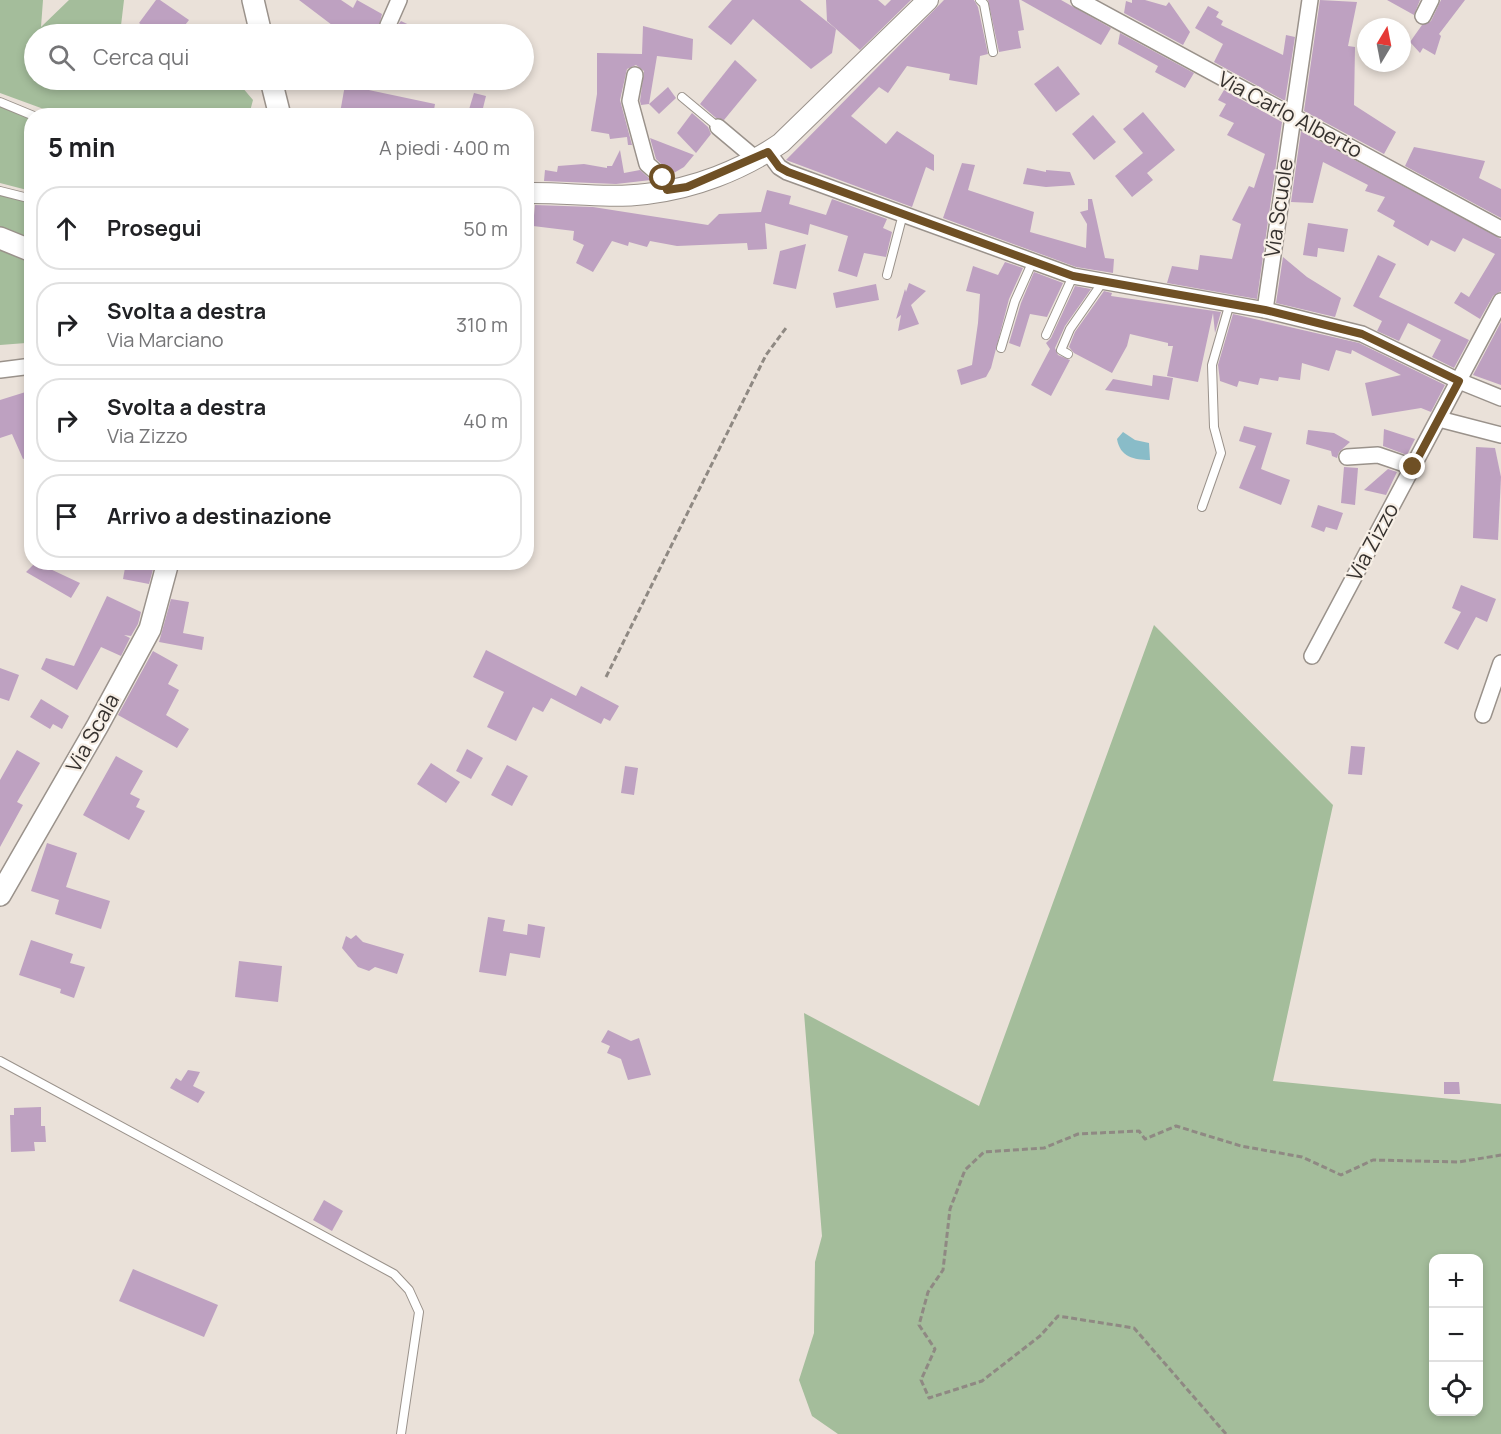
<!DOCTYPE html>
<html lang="it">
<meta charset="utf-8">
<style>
body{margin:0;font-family:Manrope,sans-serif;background:#f6f6f6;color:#202124}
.controls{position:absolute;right:18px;bottom:18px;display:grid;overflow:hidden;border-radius:12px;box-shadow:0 3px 9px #0003}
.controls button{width:54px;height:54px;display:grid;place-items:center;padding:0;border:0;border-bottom:2px solid #e0e0e0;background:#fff;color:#202124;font:30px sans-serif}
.compass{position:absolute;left:1357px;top:18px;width:54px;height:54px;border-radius:50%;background:#fff;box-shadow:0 3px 9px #0003;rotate:10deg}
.stop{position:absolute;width:18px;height:18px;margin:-14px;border:4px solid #6f5025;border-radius:50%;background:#fff}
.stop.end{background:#6f5025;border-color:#fff;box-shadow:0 2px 6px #0008}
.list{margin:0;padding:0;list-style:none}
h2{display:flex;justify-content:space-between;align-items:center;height:78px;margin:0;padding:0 24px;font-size:26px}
h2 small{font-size:20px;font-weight:400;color:#757577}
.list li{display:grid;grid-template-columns:39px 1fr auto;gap:18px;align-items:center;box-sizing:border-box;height:84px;margin:0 12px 12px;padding:0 12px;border:2px solid #e0e0e0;border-radius:24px}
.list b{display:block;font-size:22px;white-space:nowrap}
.list p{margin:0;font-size:20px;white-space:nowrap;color:#757577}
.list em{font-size:20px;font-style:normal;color:#757577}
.icon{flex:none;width:33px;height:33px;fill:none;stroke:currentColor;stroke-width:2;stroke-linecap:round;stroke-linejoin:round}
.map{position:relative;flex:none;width:1501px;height:1434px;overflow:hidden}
.search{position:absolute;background:#fff;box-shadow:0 3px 9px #0003;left:24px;top:24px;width:510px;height:66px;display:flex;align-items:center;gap:15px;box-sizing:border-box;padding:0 21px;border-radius:33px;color:#757577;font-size:22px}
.panel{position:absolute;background:#fff;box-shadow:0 3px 9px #0003;left:24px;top:108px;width:510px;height:462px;border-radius:24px}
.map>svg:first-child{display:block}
.green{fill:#a4bd9b;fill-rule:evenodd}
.water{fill:#89bcc8}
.building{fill:#bea1c1}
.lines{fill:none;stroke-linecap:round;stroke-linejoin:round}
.service-casing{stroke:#9a928b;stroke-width:10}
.minor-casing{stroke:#9a928b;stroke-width:18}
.tertiary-casing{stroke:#9a928b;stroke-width:22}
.secondary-casing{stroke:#9a928b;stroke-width:24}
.path{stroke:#8f8983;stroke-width:3;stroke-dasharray:6 3;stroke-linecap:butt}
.service{stroke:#fff;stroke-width:8}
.minor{stroke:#fff;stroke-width:15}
.tertiary{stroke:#fff;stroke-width:20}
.secondary{stroke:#fff;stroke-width:21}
.route{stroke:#6f5025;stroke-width:8}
.labels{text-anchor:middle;stroke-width:4.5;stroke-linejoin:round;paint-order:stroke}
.street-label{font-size:21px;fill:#35312e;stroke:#f7efe6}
</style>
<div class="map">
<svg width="1501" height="1434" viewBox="0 0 1501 1434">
<rect width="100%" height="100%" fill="#eae1d9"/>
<g class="green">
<polygon points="0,0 43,0 41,27 69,0 124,0 120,34 34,34 34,80 236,80 253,100 249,115 60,115 0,93"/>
<polygon points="0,106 31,117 31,191 0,183"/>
<polygon points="0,195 31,203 31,240 0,229"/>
<polygon points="0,250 31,262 31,353 26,343 0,345"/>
<path d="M 1154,625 L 1333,805 L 1273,1081 L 1501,1104 L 1501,1434 L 838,1434 L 812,1416 L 799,1380 L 814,1333 L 815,1262 L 822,1236 L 804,1013 L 979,1106 ZM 1478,1258 L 1478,1412 L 1434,1412 L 1434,1258 Z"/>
</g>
<path class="water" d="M 1123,432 L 1135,440 L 1149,443 L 1150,460 C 1134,460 1120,457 1117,439 Z"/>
<g class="building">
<polygon points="156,0 160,0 189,20 178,34 155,34 139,23"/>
<polygon points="299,0 341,0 353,8 357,0 382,14 377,34 359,34 332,25"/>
<polygon points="732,0 800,0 836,29 832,53 811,69 753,19 731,45 708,27"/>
<polygon points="826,0 878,0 885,6 891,0 911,0 860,50 827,21"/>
<polygon points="944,0 974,0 978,7 988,54 980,56 977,85 949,80 950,74 907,66 888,93 879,87 851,116 886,144 897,131 934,155 934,171 926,167 912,207 786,160"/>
<polygon points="988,0 1019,0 1024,30 1018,31 1021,48 999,52"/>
<polygon points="1021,0 1061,0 1111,28 1101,45"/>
<polygon points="1132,0 1145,0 1166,6 1169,2 1190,32 1183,45 1124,13 1126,1 1132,3"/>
<polygon points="1320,0 1357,2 1348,46 1355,47 1354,105 1396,132 1384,154 1304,111"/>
<polygon points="1387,0 1420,0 1414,15"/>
<polygon points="1441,0 1465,0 1439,34 1441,36 1435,55 1423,48 1420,53 1410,42 1422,25 1431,21"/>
<polygon points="1208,6 1219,12 1216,17 1223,21 1221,25 1283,55 1286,35 1295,37 1285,101 1214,62 1223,44 1195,28"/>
<polygon points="401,21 428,34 391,34"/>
<polygon points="643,26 693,39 692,60 657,56 649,104 641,105 640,101 644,71 636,65 627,69 620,100 632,145 628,145 627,137 610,139 609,134 591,131 597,94 597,53 642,54"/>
<polygon points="1120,33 1194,73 1185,88 1155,72 1158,66 1118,44"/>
<polygon points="735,60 757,80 724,120 716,118 700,104"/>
<polygon points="1058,66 1080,94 1056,112 1034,84"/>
<polygon points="345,85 435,104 433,116 356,116 340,113"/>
<polygon points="668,87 676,98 659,114 649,104"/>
<polygon points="1224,90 1282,122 1257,299 1167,283 1172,266 1198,270 1200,255 1232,259 1241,224 1232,220 1249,186 1254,188 1265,154 1227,135 1234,123 1219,116 1226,104 1218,100"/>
<polygon points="474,93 486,96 481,116 467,116"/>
<polygon points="1143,112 1175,150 1147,173 1153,180 1132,197 1115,176 1143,153 1123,129"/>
<polygon points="692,113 708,127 711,134 696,153 677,133"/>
<polygon points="1093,115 1116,142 1094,160 1072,134"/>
<polygon points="1301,131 1501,239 1501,291 1493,296 1480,319 1454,303 1461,292 1469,297 1495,254 1463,238 1455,252 1431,240 1428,246 1416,239 1393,226 1395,221 1377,211 1385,197 1365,191 1368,185 1323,162 1313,203 1291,202"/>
<polygon points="650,138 694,155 684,167 672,174 656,159"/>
<polygon points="1414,147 1485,161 1479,178 1501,189 1501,218 1405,166"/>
<polygon points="620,150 624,173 640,170 651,180 616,184 544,181 545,170 557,172 558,166 584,164 607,168 607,166 612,166"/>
<polygon points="962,163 975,165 968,190 1034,212 1030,232 1086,248 1087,224 1080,212 1088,210 1088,199 1092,199 1105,258 1114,259 1113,273 1076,267 943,218"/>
<polygon points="1027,168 1046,172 1046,170 1070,172 1075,185 1046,187 1023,184"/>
<polygon points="767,190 791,196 789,204 826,215 832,199 887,219 883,228 892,232 886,257 864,253 857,277 838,271 848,236 810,224 808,235 765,223 767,249 748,250 747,243 677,246 650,241 647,247 629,242 628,246 612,241 593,272 576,263 584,245 573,240 574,231 533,226 535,205 593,207 708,225 719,214 761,212"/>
<polygon points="1308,223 1348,229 1344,252 1318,248 1317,257 1303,255"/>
<polygon points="806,244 796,289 773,284 780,251"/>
<polygon points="1378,255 1396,264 1379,297 1469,340 1454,368 1432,357 1441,340 1408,323 1399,341 1377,331 1382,321 1353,306"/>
<polygon points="1283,257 1307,277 1341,298 1335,317 1276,303"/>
<polygon points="1005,262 1023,268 1009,299 991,368 986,377 961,385 957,370 972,365 978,323 980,294 966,291 973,266 998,275"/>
<polygon points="1034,272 1063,283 1047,317 1030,314 1020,347 1009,343 1021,303"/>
<polygon points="909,283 926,291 911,305 919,324 898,331 901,315 896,319 905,289 906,292"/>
<polygon points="876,284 879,300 836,308 833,293"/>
<polygon points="1075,286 1091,289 1065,326 1055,348 1058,355 1070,360 1051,396 1031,385 1050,349 1046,343 1051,338"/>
<polygon points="1104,291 1112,293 1111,296 1221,312 1215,333 1213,313 1198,382 1167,376 1173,346 1168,346 1168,343 1130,334 1127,346 1112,373 1074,353 1069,347 1075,332"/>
<polygon points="1233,314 1359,343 1445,385 1431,412 1421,408 1372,416 1365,383 1401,375 1352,350 1351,354 1336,350 1329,371 1302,363 1300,380 1279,377 1278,381 1260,378 1258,385 1239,381 1237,387 1220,381 1218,365"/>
<polygon points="1501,322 1501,385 1473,375"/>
<polygon points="1153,375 1173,378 1169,400 1105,390 1113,379 1152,386"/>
<polygon points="32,390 32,456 23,459 12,434 0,438 0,400"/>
<polygon points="1244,426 1272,433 1261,469 1290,480 1281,505 1239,488 1256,446 1239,441"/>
<polygon points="1384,429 1415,439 1407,455 1383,446"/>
<polygon points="1308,430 1334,433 1350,442 1339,452 1337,458 1332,456 1331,451 1306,444"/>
<polygon points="1476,447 1495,448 1501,477 1498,540 1473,538"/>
<polygon points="1344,467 1358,468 1355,505 1341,503"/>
<polygon points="1388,469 1397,472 1386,495 1364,490"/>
<polygon points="1318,505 1343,513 1337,530 1326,527 1324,532 1311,527"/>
<polygon points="36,562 50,562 48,568 80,583 71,598 26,572"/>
<polygon points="126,562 155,562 149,584 123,579"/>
<polygon points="1461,585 1496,599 1487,622 1476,617 1458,650 1444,643 1461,612 1452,608"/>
<polygon points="107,596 141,612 138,624 131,636 124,635 130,638 121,656 101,647 77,690 41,669 46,658 74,666"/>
<polygon points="171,599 189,602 183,633 204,637 202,650 159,642"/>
<polygon points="486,650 576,696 581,686 619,706 610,721 604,718 601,724 551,698 543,712 533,707 516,741 487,727 504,692 473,677"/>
<polygon points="153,651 178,665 168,684 179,690 166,715 189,729 177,748 118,715"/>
<polygon points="0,668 19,675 9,701 0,698"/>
<polygon points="41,699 69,716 62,729 53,724 50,729 30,717"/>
<polygon points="1351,746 1365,747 1362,775 1348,774"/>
<polygon points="467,749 483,758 471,779 456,771"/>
<polygon points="17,750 40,763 17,802 23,805 0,847 0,780"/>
<polygon points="116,756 143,771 130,794 140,799 136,807 145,811 129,840 83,815"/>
<polygon points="431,763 460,782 446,803 417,784"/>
<polygon points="507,765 528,776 512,806 491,795"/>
<polygon points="625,766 638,768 634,795 621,793"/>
<polygon points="47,843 77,853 66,887 110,901 101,929 55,914 59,900 31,891"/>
<polygon points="488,917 505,920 503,931 527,935 528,924 545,927 540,958 510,953 506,976 479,972"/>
<polygon points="356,935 363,942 404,954 397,974 375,967 369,971 358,967 342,948 346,936 351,939"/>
<polygon points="31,940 73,954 70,963 85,967 74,998 60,993 61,989 19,975"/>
<polygon points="239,961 282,966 278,1002 235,997"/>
<polygon points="608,1030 631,1041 639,1038 651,1075 628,1080 621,1059 607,1053 610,1046 601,1042"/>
<polygon points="188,1070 200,1072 193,1086 205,1092 198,1103 170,1088 176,1078 181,1081"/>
<polygon points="1444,1082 1459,1082 1460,1094 1444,1094"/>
<polygon points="41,1107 41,1126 45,1126 46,1142 34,1142 35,1151 11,1152 10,1115 14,1115 14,1108"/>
<polygon points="324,1200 343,1211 332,1231 313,1220"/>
<polygon points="133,1269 218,1305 204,1337 119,1301"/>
</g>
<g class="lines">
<g class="service-casing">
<g id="service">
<polyline points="980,0 984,4 993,52"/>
<polyline points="682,97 718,127"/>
<polyline points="0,102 34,116"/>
<polyline points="0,191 32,199"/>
<polyline points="887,275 903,214"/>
<polyline points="1046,335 1073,276"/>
<polyline points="1001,348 1015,301 1032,263"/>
<polyline points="1068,354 1061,350 1070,329 1102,283"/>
<polyline points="1202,507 1221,453 1214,427 1212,365 1230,303"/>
<polyline points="0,1061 394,1274 409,1290 419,1312 401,1434"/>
</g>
</g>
<g class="minor-casing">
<g id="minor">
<polyline points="1079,0 1501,229"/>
<polyline points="1423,16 1431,0"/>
<polyline points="388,25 399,0"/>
<polyline points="635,75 630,101 647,164 663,178 667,190"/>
<polyline points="718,127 756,159"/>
<polyline points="768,152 779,167 787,172 1073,276 1265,310 1362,334 1459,381 1501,398"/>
<polyline points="1265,310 1310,0"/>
<polyline points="0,370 32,366"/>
<polyline points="1439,419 1501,435"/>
<polyline points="1347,457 1378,455 1413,467"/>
<polyline points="1312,656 1501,301"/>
<polyline points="1483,715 1501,663"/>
</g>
</g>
<g class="tertiary-casing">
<path id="tertiary" d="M 526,193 C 566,192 606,199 646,194 C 693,189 742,170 781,143 L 928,0"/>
</g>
<g class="secondary-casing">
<g id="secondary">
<polyline points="253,0 261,34"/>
<polyline points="271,80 280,116"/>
<polyline points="0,238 32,251"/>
<polyline points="0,895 98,725 150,629 168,562"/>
</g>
</g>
<g class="path">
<polyline points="606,677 766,355 786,328"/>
<polyline points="1226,1434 1134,1328 1058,1316 1040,1336 982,1381 929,1398 921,1380 935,1349 919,1325 928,1292 943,1270 950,1209 965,1170 984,1152 1044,1148 1078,1134 1139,1131 1145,1139 1176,1126 1241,1146 1302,1157 1341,1175 1373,1160 1459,1162 1501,1155"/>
</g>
<use href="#service" class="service"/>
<use href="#minor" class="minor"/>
<use href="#tertiary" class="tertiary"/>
<use href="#secondary" class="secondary"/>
</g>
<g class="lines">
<polyline class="route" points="663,178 667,190 687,187 768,152 779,167 788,172 1073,276 1265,310 1362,334 1459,381 1413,467"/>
</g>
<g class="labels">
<g class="street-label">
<text transform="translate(1290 115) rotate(28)" y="7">Via Carlo Alberto</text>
<text transform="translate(1279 208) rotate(-82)" y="7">Via Scuole</text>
<text transform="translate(1373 542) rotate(-62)" y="7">Via Zizzo</text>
<text transform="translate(93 733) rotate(-61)" y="7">Via Scala</text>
</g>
</g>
</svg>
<div class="controls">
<button>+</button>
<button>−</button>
<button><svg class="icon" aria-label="locate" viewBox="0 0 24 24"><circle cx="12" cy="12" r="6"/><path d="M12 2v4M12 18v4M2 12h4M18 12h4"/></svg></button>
</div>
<svg class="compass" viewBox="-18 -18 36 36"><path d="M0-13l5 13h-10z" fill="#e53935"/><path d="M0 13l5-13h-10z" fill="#757577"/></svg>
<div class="stop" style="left:663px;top:178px"></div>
<div class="stop end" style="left:1413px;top:467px"></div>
<div class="search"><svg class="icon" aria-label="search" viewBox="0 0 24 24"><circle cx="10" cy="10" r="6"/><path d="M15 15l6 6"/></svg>Cerca qui</div>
<section class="panel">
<h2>5 min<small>A piedi · 400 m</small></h2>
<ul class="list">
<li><svg class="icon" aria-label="ahead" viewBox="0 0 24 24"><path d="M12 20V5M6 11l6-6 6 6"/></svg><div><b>Prosegui</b></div><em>50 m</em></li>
<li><svg class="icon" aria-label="right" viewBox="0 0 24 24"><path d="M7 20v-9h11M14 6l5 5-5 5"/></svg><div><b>Svolta a destra</b><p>Via Marciano</p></div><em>310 m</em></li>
<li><svg class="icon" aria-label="right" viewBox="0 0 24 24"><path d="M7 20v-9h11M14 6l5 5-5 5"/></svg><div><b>Svolta a destra</b><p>Via Zizzo</p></div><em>40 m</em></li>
<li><svg class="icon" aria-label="arrive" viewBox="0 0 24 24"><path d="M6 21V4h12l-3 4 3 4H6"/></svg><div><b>Arrivo a destinazione</b></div></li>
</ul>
</section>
</div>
